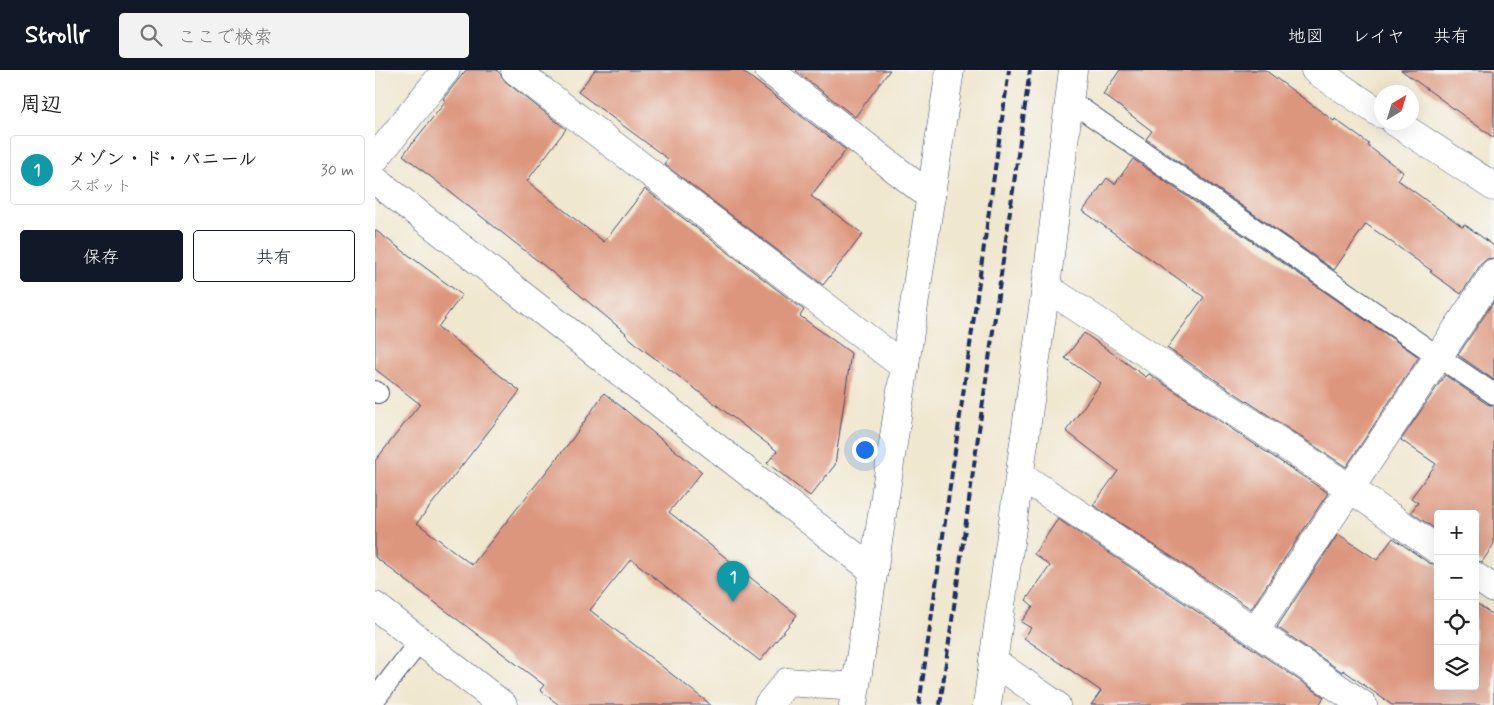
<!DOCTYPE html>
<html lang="ja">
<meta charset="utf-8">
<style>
body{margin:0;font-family:Mynerve,"Klee One",sans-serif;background:#f2f2f2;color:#222}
.controls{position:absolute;right:15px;bottom:15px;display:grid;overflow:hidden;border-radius:5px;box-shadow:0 5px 20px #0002}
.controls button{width:45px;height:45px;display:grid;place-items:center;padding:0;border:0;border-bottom:1px solid #e0e0e0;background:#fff;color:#222;font:25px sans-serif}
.compass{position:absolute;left:999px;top:15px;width:45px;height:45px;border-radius:50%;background:#fff;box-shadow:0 5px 20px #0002;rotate:38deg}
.you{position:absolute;left:489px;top:379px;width:18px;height:18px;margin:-12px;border:4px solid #fff;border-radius:50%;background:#1a73e8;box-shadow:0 0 0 8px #1a73e833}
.badge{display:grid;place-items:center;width:32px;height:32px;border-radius:50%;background:#111827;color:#fff;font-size:16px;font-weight:700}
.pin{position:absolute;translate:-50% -41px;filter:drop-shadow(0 1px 2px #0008)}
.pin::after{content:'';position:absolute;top:26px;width:18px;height:15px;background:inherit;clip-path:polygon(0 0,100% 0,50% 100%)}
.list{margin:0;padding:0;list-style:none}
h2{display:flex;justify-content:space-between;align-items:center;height:65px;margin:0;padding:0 20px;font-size:21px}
h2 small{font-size:16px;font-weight:400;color:#767676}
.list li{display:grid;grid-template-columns:32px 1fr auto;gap:15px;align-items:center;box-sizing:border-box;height:70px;margin:0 10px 10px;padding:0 10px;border:1px solid #e0e0e0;border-radius:5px}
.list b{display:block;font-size:19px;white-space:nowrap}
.list p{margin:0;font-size:16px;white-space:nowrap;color:#767676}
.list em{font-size:16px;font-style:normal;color:#767676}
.actions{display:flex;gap:10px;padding:15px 20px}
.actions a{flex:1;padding:11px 0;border:1px solid #111827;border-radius:5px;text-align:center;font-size:18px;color:#111827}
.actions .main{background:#111827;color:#fff}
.icon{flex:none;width:28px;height:28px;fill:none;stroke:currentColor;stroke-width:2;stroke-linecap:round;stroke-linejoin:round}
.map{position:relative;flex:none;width:1119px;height:635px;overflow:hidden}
header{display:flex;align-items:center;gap:30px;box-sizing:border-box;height:70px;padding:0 25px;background:#111827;color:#fff}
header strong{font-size:24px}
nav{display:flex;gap:28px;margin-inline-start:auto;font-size:18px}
.search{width:350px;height:45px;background:#f2f2f2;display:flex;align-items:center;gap:12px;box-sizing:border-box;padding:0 18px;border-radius:5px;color:#767676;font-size:19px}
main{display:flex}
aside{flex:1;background:#fff}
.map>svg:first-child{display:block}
.building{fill:#dd967e}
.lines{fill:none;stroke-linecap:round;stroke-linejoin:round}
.lane-casing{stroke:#3b4b6f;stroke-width:22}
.street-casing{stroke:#3b4b6f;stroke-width:29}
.secondary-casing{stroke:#3b4b6f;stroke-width:29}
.lane{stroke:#fff;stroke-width:20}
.street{stroke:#fff;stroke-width:28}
.secondary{stroke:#fff;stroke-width:28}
.rail{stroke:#1b2f5e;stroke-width:4;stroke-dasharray:8 4;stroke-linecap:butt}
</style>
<header>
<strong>Strollr</strong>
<div class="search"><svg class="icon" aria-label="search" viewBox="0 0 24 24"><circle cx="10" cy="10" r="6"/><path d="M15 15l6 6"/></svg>ここで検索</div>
<nav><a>地図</a><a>レイヤ</a><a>共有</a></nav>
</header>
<main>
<aside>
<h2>周辺<small></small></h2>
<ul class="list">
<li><span class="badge" style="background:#0f9aa8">1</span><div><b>メゾン・ド・パニール</b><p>スポット</p></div><em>30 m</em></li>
</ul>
<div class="actions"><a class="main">保存</a><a>共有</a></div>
</aside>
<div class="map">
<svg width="1119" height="635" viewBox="0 0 1119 635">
<rect width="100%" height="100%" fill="#f6f6f2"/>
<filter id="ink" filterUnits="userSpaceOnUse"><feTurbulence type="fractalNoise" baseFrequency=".02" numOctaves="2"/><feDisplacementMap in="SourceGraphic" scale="10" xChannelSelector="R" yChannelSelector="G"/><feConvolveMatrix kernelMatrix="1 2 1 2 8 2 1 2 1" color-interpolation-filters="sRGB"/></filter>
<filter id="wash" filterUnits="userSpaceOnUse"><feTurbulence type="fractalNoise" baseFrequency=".0096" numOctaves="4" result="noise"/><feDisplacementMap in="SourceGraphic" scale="20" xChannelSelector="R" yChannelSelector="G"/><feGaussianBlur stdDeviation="1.12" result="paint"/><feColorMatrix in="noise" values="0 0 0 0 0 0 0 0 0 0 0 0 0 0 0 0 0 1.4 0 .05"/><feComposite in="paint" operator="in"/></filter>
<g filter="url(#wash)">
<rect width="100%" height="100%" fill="#f0e7cf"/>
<g id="blocks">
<g class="building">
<polygon points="91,0 122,0 131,12 191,59 152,111 229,172 270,119 429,240 425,246 476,283 460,395 435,426 392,393 402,381 265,277 250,264 251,263 172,198 28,85 71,31 68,29"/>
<polygon points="220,0 366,0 471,80 436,126 488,164 448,215 289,94 293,89 203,22"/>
<polygon points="422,0 515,0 480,47 421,1"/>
<polygon points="745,0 890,0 959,51 960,49 994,74 993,76 1028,102 1023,110 1088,157 1089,154 1119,176 1119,188 1112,189 1106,194 1086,224 1055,202 1057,201 991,154 959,200 771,69 777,61 728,24"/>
<polygon points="1026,0 1119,0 1119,68"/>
<polygon points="758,89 1044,287 971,397 792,278 829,227 708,141 732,108 740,114"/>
<polygon points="0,160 87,225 63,257 145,321 42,453 97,495 198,368 229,323 327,402 294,442 422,545 385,591 256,489 215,540 336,635 184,635 165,620 169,615 0,487 0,391 45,334 0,299"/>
<polygon points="1119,231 1119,310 1083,285"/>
<polygon points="709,263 771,307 774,304 953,423 876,539 718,435 743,401 691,361 726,313 690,288"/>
<polygon points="1070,305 1112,334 1119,336 1119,474 1107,492 1100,491 1100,444 1063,444 1063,461 1036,442 1043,433 1036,428 1061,394 1026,370"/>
<polygon points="683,449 871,574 949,627 944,635 716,635 726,621 649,568 656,558 646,552 658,536 651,530 675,496 659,484"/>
<polygon points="963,464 1002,490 1018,468 1054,493 1063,495 1063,616 1100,616 1100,532 1119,546 1119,635 1017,635 968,600 967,602 902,557"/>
</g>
</g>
</g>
<g filter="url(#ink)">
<use href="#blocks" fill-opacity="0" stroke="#3b4b6f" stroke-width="1"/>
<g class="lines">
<g class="lane-casing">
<g id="lane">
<polyline points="694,30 1064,287 1119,324"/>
<polyline points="0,321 3,323"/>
<polyline points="0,629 45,571"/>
</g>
</g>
<g class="street-casing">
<g id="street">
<polyline points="140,0 530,297"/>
<polyline points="394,0 556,127"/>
<polyline points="940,0 1006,44"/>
<polyline points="1020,52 1119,117"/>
<polyline points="0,89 71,0"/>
<polyline points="0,110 499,501"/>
<polyline points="671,217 976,419 1063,480"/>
<polyline points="645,405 880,561 988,635"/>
<polyline points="1100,506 1119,519"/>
<polyline points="0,536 128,635"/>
<polyline points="880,561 1119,203"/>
<polyline points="618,591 681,635"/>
<polyline points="393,635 412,612 480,617"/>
<polyline points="612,635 671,217 698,0"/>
</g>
</g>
<g class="secondary-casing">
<polyline id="secondary" points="478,635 575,0"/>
</g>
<use href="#lane" class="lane"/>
<use href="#street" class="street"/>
<use href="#secondary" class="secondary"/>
<g class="rail">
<polyline points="544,635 634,0"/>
<polyline points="565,635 655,0"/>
</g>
</g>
</g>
</svg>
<div class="controls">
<button>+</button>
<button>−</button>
<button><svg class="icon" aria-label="locate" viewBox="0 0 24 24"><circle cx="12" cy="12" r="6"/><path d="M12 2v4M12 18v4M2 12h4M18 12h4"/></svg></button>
<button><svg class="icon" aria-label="layers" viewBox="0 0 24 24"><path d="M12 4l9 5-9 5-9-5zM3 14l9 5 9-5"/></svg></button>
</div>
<svg class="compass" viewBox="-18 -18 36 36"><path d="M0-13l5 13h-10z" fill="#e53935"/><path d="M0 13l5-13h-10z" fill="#767676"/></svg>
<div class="you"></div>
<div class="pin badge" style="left:358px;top:532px;background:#0f9aa8">1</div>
</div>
</main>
